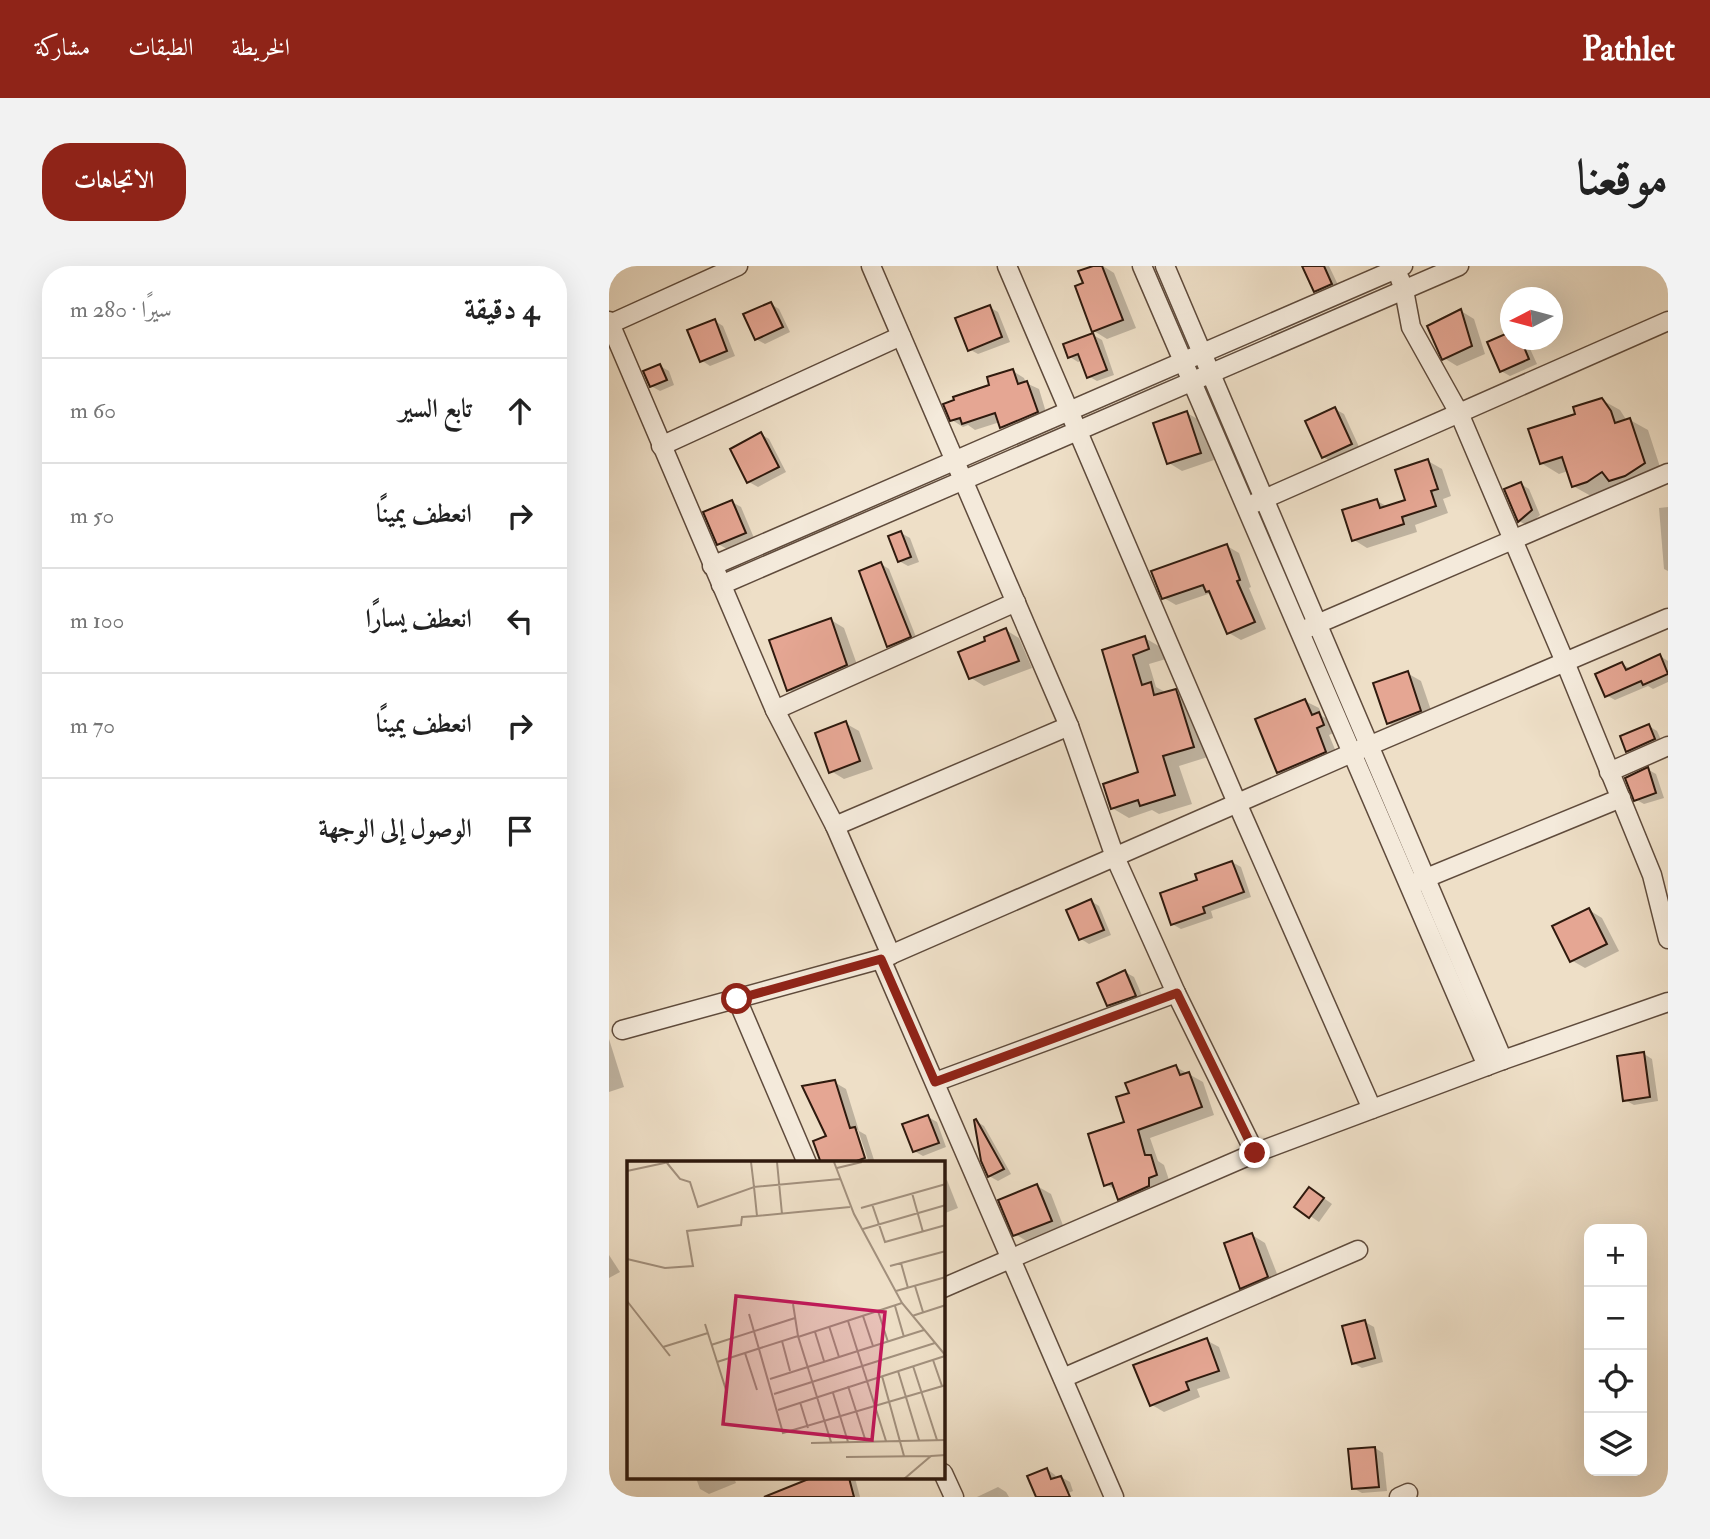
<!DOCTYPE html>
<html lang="ar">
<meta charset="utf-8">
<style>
body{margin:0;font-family:"IM FELL Double Pica",Amiri,serif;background:#f2f2f2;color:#222;direction:rtl}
.controls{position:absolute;right:21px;bottom:21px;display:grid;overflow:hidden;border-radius:14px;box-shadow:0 7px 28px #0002}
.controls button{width:63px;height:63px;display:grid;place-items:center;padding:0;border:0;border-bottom:2px solid #e0e0e0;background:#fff;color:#222;font:35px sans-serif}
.compass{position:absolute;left:891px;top:21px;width:63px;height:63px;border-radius:50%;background:#fff;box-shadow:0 7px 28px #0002;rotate:264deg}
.stop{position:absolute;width:21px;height:21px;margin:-16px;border:5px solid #8f2418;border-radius:50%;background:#fff}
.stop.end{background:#8f2418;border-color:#fff;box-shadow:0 2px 7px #0008}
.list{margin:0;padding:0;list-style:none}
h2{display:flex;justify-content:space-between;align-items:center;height:91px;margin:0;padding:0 28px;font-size:30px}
h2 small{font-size:23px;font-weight:400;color:#767676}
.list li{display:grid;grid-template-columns:46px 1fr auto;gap:21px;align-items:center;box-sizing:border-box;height:105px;padding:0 28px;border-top:2px solid #e0e0e0}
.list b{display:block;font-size:26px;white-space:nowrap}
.list em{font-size:23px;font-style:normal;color:#767676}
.icon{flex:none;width:38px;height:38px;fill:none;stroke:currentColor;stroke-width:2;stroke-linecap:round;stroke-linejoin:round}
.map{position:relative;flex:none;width:1059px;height:1231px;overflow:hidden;direction:ltr;border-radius:28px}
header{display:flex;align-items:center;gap:42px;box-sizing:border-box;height:98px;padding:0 35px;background:#8f2418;color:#fff}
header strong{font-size:33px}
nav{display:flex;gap:38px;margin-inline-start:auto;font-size:24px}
.intro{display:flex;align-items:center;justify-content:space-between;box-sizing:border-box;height:168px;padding:0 42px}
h1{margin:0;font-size:49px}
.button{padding:18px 32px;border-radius:28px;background:#8f2418;color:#fff;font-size:24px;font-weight:700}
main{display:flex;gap:42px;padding:0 42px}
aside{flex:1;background:#fff;border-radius:28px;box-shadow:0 7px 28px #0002}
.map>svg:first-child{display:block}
.shadow{fill:#0003}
.building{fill:#e5a693;stroke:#2f1a0e;stroke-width:2}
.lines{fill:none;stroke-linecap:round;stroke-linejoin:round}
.street-casing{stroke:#5f4b3c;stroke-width:21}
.street{stroke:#f4eadb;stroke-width:18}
.route{stroke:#8f2418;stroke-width:9}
.inset-road{fill:none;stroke:#a2907d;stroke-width:2}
.view{fill:#c2185b;fill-opacity:0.15;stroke:#c2185b;stroke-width:3.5}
.inset-edge{fill:none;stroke:#2f1a0e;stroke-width:3.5}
</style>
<header>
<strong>Pathlet</strong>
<nav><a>الخريطة</a><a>الطبقات</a><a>مشاركة</a></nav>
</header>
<div class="intro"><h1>موقعنا</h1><a class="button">الاتجاهات</a></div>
<main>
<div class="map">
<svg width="1059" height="1231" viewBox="0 0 1059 1231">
<rect width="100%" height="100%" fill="#eedfc7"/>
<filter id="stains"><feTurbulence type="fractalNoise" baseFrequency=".00286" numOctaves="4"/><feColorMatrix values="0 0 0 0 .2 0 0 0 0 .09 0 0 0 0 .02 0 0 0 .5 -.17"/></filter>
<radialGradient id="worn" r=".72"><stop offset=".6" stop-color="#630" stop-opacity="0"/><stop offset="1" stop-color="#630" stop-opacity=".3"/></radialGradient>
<g class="shadow">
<polygon points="489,0 494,0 505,7 527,62 498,73 485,65"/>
<polygon points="695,0 720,0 731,23 716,30 707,25"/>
<polygon points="162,38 170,43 181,66 156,78 147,73"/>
<polygon points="380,41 389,46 401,76 369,88 360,83"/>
<polygon points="852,45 865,53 876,88 848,100 835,92"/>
<polygon points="106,55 114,60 126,90 101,100 92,94"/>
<polygon points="902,68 902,74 917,74 928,98 901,110 892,105 880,77"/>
<polygon points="484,69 493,74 505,109 488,115 479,110 473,94 469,96 461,91"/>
<polygon points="51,100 60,105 65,119 51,125 42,120"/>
<polygon points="404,105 415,112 417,117 430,123 439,153 404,168 393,161 391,156 366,164 359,159 354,161 343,154"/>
<polygon points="993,134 1011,144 1018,155 1021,154 1039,164 1053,207 1019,225 1008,218 997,226 982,230 964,220 959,205 950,208 932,197 968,150"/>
<polygon points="726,143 735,148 751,183 723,196 714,191"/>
<polygon points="578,147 592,155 605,194 573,205 560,197"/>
<polygon points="152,168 160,173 177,206 149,221 140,216"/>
<polygon points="819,195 833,203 842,230 834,233 839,247 806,259 808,266 758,282 745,274 768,235 779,241 798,235"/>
<polygon points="912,218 920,223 931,249 919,260 910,255"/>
<polygon points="123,236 132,241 145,272 118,283 109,278"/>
<polygon points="1059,241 1059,305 1055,303 1050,242"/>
<polygon points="292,267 301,272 310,296 299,300 290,295"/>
<polygon points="618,280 630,287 642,321 640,322 657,363 632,374 620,367 602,327 567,339 555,332"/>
<polygon points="272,298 280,303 309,376 288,385 279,380"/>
<polygon points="222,354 235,362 251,407 193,431 180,424"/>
<polygon points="397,364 410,372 423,402 375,420 362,412 379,376"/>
<polygon points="536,372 553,382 557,393 540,398 547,421 558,427 566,425 584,435 602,490 570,500 583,538 550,548 543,544 520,552 503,542 532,507 495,385"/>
<polygon points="1051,390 1059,395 1059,416 1044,423 1039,420 1006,434 997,429 1013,398 1022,403"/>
<polygon points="798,407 812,415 825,453 793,464 779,457"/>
<polygon points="696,435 710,442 713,450 723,456 727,466 720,469 730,493 683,514 669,506"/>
<polygon points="236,457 250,465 264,503 235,513 222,505"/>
<polygon points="1040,460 1048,465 1054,478 1027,490 1019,485"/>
<polygon points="1038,503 1047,508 1055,532 1035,538 1026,533"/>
<polygon points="623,596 632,601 642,631 602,645 604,652 572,663 563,658 590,615"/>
<polygon points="482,635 490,640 502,669 480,678 472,673"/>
<polygon points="980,644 993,652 1010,685 976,702 962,694"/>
<polygon points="516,706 525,711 535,734 508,744 499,739"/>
<polygon points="0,773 15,821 0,826"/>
<polygon points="1035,788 1043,793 1049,835 1025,839 1016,834"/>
<polygon points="567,801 594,816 605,849 541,872 549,895 555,899 561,917 524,941 510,933 508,925 497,918 517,857 522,828"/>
<polygon points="225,816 237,823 250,865 257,869 266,897 260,897 249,864 245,864 256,897 214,897 219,871"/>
<polygon points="319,851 328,856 337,881 314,890 305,885"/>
<polygon points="367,855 375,860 402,908 389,915 380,910"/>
<polygon points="334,912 338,914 349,942 334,948"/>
<polygon points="428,920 442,928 455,962 419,976 406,968"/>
<polygon points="709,928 723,938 710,956 688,941"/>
<polygon points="643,969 656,977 672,1018 646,1029 632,1022"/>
<polygon points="0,989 11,1006 0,1012"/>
<polygon points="756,1056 765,1061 774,1096 753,1102 744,1097"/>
<polygon points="597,1074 610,1081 621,1112 588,1123 591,1131 555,1146 543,1139"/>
<polygon points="766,1182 774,1187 778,1225 753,1227 744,1222"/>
<polygon points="438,1203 446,1209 448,1213 452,1211 461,1216 464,1225 450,1231 429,1231"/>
<polygon points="87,1212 125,1212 127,1217 100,1228 91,1223"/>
<polygon points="207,1212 246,1212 251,1231 167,1231 166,1227"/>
<polygon points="389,1221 397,1226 400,1231 368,1231"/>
</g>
<g class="building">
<polygon points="484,0 493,0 514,54 483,66 466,20 474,17 469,5"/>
<polygon points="693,0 715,0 723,18 705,26"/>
<polygon points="162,36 174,61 146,74 134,48"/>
<polygon points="381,39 393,71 359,85 346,52"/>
<polygon points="852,43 863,80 833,94 818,60"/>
<polygon points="106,53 118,85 91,96 78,64"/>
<polygon points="901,66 901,74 912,74 920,93 891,106 878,76"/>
<polygon points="484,67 498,104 478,112 469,88 459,92 454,78"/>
<polygon points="51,98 58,114 41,121 34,105"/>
<polygon points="404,103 409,118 418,115 429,146 391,162 386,147 353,158 351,152 341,155 334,138 345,134 344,131 380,119 378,111"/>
<polygon points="993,132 1002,145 1006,157 1021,152 1036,197 1016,210 1000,215 993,206 978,216 963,221 953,191 931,198 919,163 966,148 964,141"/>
<polygon points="726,141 743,178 713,192 696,155"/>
<polygon points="578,145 592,187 558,198 544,157"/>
<polygon points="152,166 170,201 138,217 121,183"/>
<polygon points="819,193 829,223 822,225 827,240 793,251 795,258 743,275 733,244 768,233 771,242 796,234 786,204"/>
<polygon points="912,216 923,244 909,256 895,223"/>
<polygon points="123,234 137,267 108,279 94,246"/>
<polygon points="292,265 302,291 289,296 279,270"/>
<polygon points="618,278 631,314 628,315 646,356 618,368 600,325 597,326 594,319 553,333 542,305"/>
<polygon points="272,296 302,371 278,381 250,305"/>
<polygon points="222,352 238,399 178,425 160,374"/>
<polygon points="397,362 410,395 360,413 349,386 376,375 375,371"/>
<polygon points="536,370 540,383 524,389 533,419 542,416 545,429 567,423 585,481 554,490 566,529 531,540 529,534 502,543 494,518 529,506 493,384"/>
<polygon points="1051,388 1059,408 1034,419 1032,415 996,431 986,408 1013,396 1017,404"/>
<polygon points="799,405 812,445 778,458 764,417"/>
<polygon points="696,433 703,449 710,446 715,459 708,462 717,486 668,507 646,453"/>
<polygon points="237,455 251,495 220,507 206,467"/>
<polygon points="1040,458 1046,473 1017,486 1011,470"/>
<polygon points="1039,501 1047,527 1025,535 1016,512"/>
<polygon points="623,595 635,626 594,641 596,647 562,659 551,627 588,614 586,608"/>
<polygon points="482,633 495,664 470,674 457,644"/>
<polygon points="980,642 998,678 961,696 943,660"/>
<polygon points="516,704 527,730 498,740 488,717"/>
<polygon points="1035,786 1041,831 1014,835 1008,790"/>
<polygon points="567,799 571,809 580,806 593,841 529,864 536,889 542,889 548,909 540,912 540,920 509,934 503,917 495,920 479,868 515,856 507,831 520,827 516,817"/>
<polygon points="226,814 241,862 246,861 256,892 242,897 212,897 204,875 217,870 193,820"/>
<polygon points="319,849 330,877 304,886 293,858"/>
<polygon points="367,853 395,903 379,911 372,895 365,854"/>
<polygon points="428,918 443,955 404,970 389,934"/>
<polygon points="700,921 715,932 700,952 685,941"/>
<polygon points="643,967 659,1011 631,1023 615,977"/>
<polygon points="756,1054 766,1092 743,1098 733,1060"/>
<polygon points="598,1072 610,1105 577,1116 580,1124 541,1140 524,1099"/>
<polygon points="766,1181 770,1221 743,1223 739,1183"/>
<polygon points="438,1202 442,1213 452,1210 461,1231 427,1231 418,1210"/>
<polygon points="202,1212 240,1212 245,1231 155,1231"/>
</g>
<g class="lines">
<g class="street-casing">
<g id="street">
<polyline points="262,0 460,460 506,591 567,727 646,887"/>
<polyline points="398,0 628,537 763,843"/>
<polyline points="533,0 878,800"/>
<polyline points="556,0 894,794"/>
<polyline points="791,13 795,24 802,61 850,147 956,396 1043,609 1059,673"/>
<polyline points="0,55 166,444 226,560 282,689"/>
<polyline points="1,58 129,0"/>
<polyline points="52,180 292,70"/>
<polyline points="646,237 1059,55"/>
<polyline points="103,300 794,0"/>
<polyline points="112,319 850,0"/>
<polyline points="699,362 1059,207"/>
<polyline points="166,444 407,336"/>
<polyline points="1000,506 1059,480"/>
<polyline points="226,560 460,460"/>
<polyline points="805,617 1012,532"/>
<polyline points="272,693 505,1231"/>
<polyline points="128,733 198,897"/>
<polyline points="13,764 272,693 743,487 1059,352"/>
<polyline points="326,816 567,727"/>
<polyline points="334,1022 646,887 894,794 1059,736"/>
<polyline points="454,1112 749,984"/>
<polyline points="334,1207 345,1231"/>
<polyline points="790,1231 799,1227"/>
</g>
</g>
<use href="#street" class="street"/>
</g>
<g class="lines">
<polyline class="route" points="128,733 272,693 326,816 568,727 646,887"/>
</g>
<g transform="translate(18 895)">
<rect width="318" height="318" fill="#eedfc7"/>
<path class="inset-road" d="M 124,1 L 127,26 L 213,18M 150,1 L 155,53M 207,1 L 227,53 L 275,142 L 319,195M 40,2 L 53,18 L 63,21 L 71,46 L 127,26 L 130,55 L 223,46M 210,7 L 235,1M 0,10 L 42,1M 285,32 L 296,71M 245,43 L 258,81 L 319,64M 234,47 L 319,23M 236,68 L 319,44M 0,98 L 38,107 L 66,105 L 60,70 L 114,64 L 115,56 L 130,55M 274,102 L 281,127M 263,105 L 319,90M 288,125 L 296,151M 269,130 L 319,116M 0,140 L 43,195M 166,143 L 171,175 L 204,281M 268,145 L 277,176M 251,150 L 261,181M 122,153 L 156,272 L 319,224M 236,155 L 246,185M 285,155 L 319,144M 221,160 L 259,280M 78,163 L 100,232M 202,165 L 212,196M 188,171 L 197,200M 171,176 L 275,142M 155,180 L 163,210M 84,184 L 168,157M 36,186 L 81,172M 118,192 L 130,229M 306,199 L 315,225M 90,201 L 171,175M 286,205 L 310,279M 271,210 L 292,279M 255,215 L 277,295M 143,218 L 297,169M 221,225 L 239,281M 206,232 L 221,281M 147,233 L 308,182M 173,241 L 181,267M 151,249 L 318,195M 184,282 L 319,279M 219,296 L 304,295M 277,318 L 304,295 L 319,294"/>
<path class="view" d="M 109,135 L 258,151 L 245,279 L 96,263 Z"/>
<rect width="318" height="318" class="inset-edge"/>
</g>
<rect width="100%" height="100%" filter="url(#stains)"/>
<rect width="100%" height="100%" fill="url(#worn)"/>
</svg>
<div class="controls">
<button>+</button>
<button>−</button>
<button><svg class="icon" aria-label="locate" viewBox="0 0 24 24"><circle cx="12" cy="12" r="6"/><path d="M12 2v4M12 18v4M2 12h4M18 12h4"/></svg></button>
<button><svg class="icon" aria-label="layers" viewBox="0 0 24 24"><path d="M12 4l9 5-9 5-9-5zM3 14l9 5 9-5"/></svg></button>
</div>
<svg class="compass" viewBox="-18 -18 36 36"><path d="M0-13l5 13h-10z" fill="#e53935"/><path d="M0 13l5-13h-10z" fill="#767676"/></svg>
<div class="stop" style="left:128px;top:733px"></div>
<div class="stop end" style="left:646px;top:887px"></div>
</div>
<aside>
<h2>4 دقيقة<small>سيرًا · 280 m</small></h2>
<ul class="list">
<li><svg class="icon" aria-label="ahead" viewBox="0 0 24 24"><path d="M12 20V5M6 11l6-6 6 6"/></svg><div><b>تابع السير</b></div><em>60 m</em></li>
<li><svg class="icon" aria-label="right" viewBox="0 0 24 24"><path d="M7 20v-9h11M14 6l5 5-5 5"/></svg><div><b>انعطف يمينًا</b></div><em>50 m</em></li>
<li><svg class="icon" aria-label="left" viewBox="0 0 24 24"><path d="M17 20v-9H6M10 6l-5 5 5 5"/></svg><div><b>انعطف يسارًا</b></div><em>100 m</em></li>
<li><svg class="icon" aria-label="right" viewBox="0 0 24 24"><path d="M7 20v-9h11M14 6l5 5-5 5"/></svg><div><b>انعطف يمينًا</b></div><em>70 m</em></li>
<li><svg class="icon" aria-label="arrive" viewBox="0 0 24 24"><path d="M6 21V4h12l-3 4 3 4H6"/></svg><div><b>الوصول إلى الوجهة</b></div></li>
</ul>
</aside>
</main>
